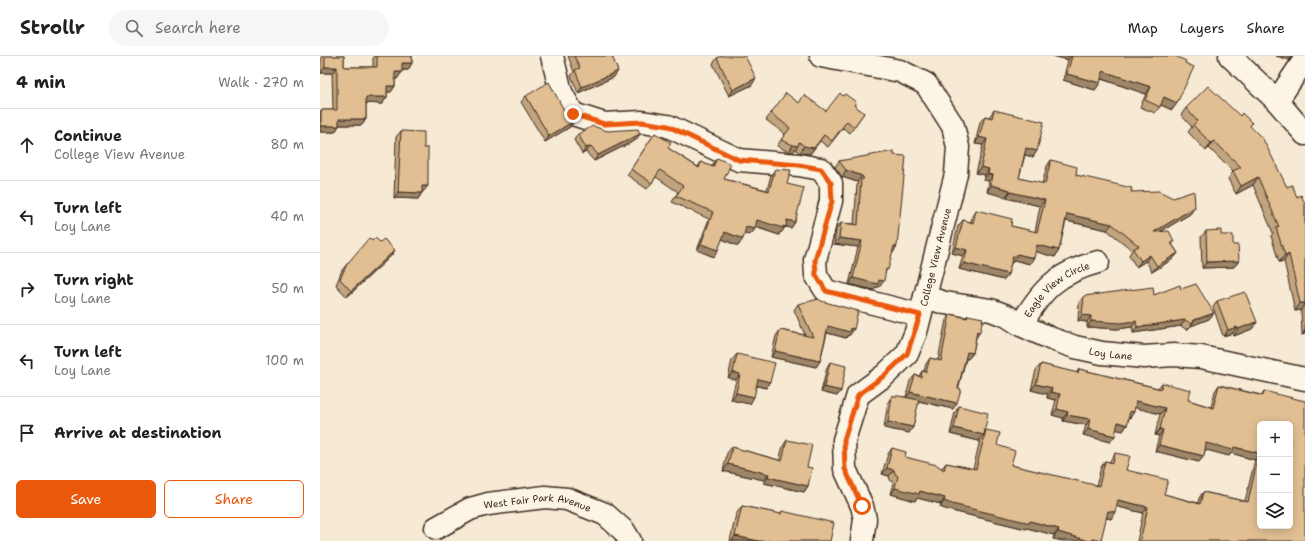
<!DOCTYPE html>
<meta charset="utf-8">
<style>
body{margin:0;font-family:"Shantell Sans",sans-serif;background:#f6f6f6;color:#202124}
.controls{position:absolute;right:12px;bottom:12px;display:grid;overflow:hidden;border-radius:6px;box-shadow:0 2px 10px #0003}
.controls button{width:36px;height:36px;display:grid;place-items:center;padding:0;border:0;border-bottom:1px solid #e0e0e0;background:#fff;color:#202124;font:20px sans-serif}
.stop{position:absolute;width:12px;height:12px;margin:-9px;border:3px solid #ea580c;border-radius:50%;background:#fff}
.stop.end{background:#ea580c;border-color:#fff;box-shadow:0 1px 4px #0008}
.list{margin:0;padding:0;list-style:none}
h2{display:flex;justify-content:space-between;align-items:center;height:52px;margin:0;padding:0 16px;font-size:17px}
h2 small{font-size:13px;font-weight:400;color:#757577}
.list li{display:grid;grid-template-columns:26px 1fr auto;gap:12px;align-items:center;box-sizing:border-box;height:72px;padding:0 16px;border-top:1px solid #e0e0e0}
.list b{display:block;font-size:15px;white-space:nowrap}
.list p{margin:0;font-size:13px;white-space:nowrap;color:#757577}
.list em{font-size:13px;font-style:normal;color:#757577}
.actions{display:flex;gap:8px;padding:12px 16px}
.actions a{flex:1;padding:9px 0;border:1px solid #ea580c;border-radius:6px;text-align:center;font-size:14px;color:#ea580c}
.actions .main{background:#ea580c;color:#fff}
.icon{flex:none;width:22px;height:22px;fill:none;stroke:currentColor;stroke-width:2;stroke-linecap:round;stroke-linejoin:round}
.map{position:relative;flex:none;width:985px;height:485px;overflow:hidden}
header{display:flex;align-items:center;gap:24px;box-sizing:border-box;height:56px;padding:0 20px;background:#fff;border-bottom:1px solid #e0e0e0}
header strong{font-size:19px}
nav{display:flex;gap:22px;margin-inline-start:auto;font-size:14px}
.search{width:280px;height:36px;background:#f6f6f6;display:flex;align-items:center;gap:10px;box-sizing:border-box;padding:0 14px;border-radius:22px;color:#757577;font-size:15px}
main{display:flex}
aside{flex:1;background:#fff}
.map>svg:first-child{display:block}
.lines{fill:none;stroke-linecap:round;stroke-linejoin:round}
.minor-casing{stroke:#3b2a1e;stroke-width:25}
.minor{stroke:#fcf5e5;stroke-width:22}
.wall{fill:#c2a47e;stroke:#3b2a1e}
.shaded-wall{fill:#9e8667;stroke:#3b2a1e}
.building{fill:#e1bf93;stroke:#3b2a1e;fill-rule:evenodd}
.route{stroke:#ea580c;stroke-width:5}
.labels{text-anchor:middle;stroke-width:4;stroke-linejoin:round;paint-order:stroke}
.street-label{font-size:10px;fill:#3b2a1e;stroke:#fcf5e5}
</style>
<header>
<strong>Strollr</strong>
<div class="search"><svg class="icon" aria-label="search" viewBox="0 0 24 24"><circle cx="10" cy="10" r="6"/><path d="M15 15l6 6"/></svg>Search here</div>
<nav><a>Map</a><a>Layers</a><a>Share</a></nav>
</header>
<main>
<aside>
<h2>4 min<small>Walk · 270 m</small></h2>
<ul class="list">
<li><svg class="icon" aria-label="ahead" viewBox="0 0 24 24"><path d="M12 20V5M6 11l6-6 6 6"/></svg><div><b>Continue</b><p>College View Avenue</p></div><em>80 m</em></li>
<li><svg class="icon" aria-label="left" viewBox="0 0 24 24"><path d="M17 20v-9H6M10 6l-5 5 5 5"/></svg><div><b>Turn left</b><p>Loy Lane</p></div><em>40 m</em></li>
<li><svg class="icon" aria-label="right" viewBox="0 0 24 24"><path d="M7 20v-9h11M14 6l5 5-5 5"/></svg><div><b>Turn right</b><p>Loy Lane</p></div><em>50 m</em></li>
<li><svg class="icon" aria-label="left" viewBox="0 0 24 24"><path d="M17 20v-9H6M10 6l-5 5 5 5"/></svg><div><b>Turn left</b><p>Loy Lane</p></div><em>100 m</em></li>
<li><svg class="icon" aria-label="arrive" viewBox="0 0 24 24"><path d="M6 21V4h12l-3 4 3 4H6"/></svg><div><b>Arrive at destination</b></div></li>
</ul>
<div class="actions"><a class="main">Save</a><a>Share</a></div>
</aside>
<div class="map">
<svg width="985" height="485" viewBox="0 0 985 485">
<rect width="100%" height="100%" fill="#f7ead5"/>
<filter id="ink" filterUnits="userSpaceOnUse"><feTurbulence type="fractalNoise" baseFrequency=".025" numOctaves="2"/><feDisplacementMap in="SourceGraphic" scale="8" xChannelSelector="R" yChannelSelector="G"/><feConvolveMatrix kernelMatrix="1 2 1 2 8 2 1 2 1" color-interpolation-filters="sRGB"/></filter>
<g filter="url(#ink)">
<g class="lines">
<g class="minor-casing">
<g id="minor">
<polyline points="232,0 241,36 253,58 284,68 322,66 348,70 419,104 479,109 501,113 511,127 511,145 495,204 496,219 506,235 600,259"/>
<polyline points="501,0 580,15 606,28 633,70 638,91 636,118 596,276 587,298 565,319 538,339 524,384 525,413 542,450 545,463 542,485"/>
<polyline points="910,0 957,45 985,78"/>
<polyline points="957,45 985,3"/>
<path id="s1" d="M 605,241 L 625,247 L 671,254 L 687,260 L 701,269 L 732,283 L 755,291 L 782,297 L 824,301 L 854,299 L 881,301 L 985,323"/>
<path id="s2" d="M 701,269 C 722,233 737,217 778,206"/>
<path id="s3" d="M 116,472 L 150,453 L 168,448 L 225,441 L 247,443 L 285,458 L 304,475 L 310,485"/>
</g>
</g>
<use href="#minor" class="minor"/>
</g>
<g class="wall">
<polygon points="2,0 24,0 24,11 53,11 53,2 55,0 92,0 92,7 88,14 82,14 82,16 77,23 75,23 75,30 71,36 67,36 67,41 62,48 46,47 46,63 42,69 19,69 15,76 0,76 0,56 1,54 13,54 12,17 0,17 1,1"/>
<polygon points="248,0 292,0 294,21 258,37 251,20 254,16"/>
<polygon points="733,0 855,0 865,7 857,47 852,54 841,49 835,57 820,51 826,38 781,23 780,27 775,34 743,24 748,4"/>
<polygon points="397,2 432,29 409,40 393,8"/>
<polygon points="206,40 246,58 254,65 250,71 225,86 201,46"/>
<polygon points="523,40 544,57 530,77 523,72 508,91 500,85 490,98 480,97 475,93 473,96 469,96 457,90 465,78 446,64 451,57 479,47 506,55"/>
<polygon points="866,52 930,70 967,131 985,148 985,278 982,279 981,254 975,255 964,205 959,206 951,180 953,177 933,129 916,138 908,123 913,116 889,92 886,95 868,76 872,71 861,59"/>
<polygon points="674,54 713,101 705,99 699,122 722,128 727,110 731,104 756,119 811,136 875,151 870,158 840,176 854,185 852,188 858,197 853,203 832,216 826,205 816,211 809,199 812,194 787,174 746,165 739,194 735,201 715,195 710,208 694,204 692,207 691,207 688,218 684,224 639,213 643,200 632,197 638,170 643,164 651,166 652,160 656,154 691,170 715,176 720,150 686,142 686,141 667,136 669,125 663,124 665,119 656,117 663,89 655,88 660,66 665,60 669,61"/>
<polygon points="81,75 103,136 102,136 98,143 74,142 76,81"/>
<polygon points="287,75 316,84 274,105 266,96 262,98 254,84 258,78"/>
<polygon points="335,77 348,92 378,111 381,106 391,111 397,102 404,123 447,134 451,119 455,113 467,128 475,166 471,172 465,171 461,177 460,176 459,179 435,171 435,173 430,179 424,178 418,190 402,183 394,201 377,194 389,163 352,146 358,136 336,121 327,133 307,119"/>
<polygon points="574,99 573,197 572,196 565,218 559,231 556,231 554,234 529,228 538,191 514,188 516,173 521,167 534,168 537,129 538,127 537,126 522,121 515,111 519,105"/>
<polygon points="886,175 901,179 919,205 914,211 882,212 881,181"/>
<polygon points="52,185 60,186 75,194 71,200 27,241 16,229 22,214 27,208"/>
<polygon points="861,233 894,257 889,263 871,270 867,274 861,270 813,277 812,271 797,273 767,271 767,266 758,265 759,246 764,240 834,239"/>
<polygon points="897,245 937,266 932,273 914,280 913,277 903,280 893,251"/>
<polygon points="478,248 530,279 528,279 526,282 507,277 500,305 496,311 451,301 456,280 460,274 485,279 474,254"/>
<polygon points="630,258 646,261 648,259 656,282 653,297 648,303 646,303 633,353 598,345 593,371 589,377 564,372 568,346 572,340 586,341 590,325 595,319 599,320 602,315 604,315 606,308 610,302 618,304 626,264"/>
<polygon points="417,298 450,326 446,332 437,330 430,348 411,344 416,324 408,322 412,304"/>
<polygon points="510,306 521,335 517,340 501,336 507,311"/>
<polygon points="721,308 756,317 759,313 838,332 842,327 868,344 891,351 895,335 899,329 941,339 944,335 985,485 817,485 823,457 796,450 791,463 787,462 733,483 734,479 707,472 706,473 628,454 620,451 621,448 597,442 595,445 571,438 574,427 570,424 569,420 562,418 568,398 572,392 585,401 622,412 626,407 653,413 660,384 659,385 630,378 635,356 639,350 665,375 666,374 691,409 776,430 781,411 785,405 790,406 791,403 795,397 806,414 844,438 878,447 879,442 883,436 925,445 935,404 911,397 909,400 885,393 884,400 879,406 835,395 839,380 835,379 840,358 815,351 810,362 809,362 807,369 803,375 796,373 790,386 763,379 766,369 743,365 743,362 732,359 736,344 727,342 727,338 711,334 716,314"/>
<polygon points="467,384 487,411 488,430 484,436 444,427 444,424 403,415 407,397 412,391 459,404 463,390"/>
<polygon points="422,450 460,458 462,455 510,485 410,485 416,458"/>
</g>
<g class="shaded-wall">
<polygon points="733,0 751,0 748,4"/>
<polygon points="956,0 973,0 969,4"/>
<polygon points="82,7 92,7 88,14 77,14"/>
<polygon points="5,11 17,11 12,17 0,17"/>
<polygon points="298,15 294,21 258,37 262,31"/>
<polygon points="783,15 831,31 826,38 779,22"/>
<polygon points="75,16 82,16 77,23 71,23"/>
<polygon points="747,18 780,27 775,34 743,24"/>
<polygon points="436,22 432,29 409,40 413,34"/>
<polygon points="67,30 75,30 71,36 63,36"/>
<polygon points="46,41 67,41 62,48 42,47"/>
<polygon points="844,41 857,47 852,54 839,48"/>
<polygon points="19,63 46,63 42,69 15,69"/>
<polygon points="254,65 250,71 225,86 229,80"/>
<polygon points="1,70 19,70 15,76 0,76 0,72"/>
<polygon points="320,78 316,84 274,105 278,99"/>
<polygon points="504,79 490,98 480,97 484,90"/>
<polygon points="659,81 667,83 663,89 655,88"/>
<polygon points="894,85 889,92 886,95 891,87"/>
<polygon points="473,89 478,90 473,96 469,96"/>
<polygon points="271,90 266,96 262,98 266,92"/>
<polygon points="706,92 717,95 713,101 702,98"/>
<polygon points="661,111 669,113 665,119 656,117"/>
<polygon points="526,114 542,120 537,126 522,121"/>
<polygon points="668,118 673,119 669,125 663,124"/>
<polygon points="938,121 933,129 916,138 921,130"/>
<polygon points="671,129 690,134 686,141 667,136"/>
<polygon points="102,130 108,130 103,136 98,136"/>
<polygon points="78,136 102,137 98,143 74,142"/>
<polygon points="690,136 725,144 720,150 686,142"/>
<polygon points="875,151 870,158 830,182 834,176"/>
<polygon points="747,158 792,168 787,174 743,164"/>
<polygon points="437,164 467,164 475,166 471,172 465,171 461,177 460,176 459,179 433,170"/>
<polygon points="426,171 435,173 430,179 422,177"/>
<polygon points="405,176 423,183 418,190 400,182"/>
<polygon points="519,182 542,185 538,191 514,188"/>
<polygon points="381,188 398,194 394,201 377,194"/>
<polygon points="717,189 739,194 735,201 713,195"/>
<polygon points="574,190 577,190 573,197 569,196"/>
<polygon points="636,191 647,194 643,200 632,197"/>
<polygon points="75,194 71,200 27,241 31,235"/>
<polygon points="858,197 853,203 832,216 837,210"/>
<polygon points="697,198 714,202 710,208 694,204 692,207 688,206 693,200"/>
<polygon points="969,198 964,205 959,206 965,199"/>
<polygon points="830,199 826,205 816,211 821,205"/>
<polygon points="919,205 914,211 882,212 887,206"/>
<polygon points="644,207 688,218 684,224 639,213"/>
<polygon points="533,222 559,224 564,225 559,231 556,231 554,234 529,228"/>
<polygon points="980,247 985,247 985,248 981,254 975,255"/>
<polygon points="894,257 889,263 871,270 874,264"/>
<polygon points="762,259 771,260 767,266 758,265"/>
<polygon points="865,264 861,270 813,277 817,271"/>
<polygon points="771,265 816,265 812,271 797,273 767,271"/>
<polygon points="937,266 932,273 914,280 918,273"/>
<polygon points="508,270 531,272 534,273 530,279 528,279 526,282 504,276"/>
<polygon points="917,271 913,277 903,280 908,274"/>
<polygon points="985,274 985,278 982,279"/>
<polygon points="657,275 660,276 656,282 653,281"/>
<polygon points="455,295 500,305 496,311 451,301"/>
<polygon points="647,296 653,297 648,303 643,302"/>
<polygon points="413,316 420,318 416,324 408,322"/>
<polygon points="438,323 450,326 446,332 434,329"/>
<polygon points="716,328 732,332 727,338 711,334"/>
<polygon points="504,331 521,335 517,340 501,336"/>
<polygon points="590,336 637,347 633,353 586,342"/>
<polygon points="731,336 740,338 736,344 727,342"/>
<polygon points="416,337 434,341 430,348 411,344"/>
<polygon points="816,345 845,352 840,358 812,351"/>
<polygon points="737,353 748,356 743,362 732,359"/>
<polygon points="810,355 814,356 810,362 806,361"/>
<polygon points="747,359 770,363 766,369 743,365"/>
<polygon points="568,366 593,371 589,377 564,372"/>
<polygon points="798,366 807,369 803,375 794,373"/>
<polygon points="634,372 664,379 659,385 630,378"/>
<polygon points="768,373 795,380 790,386 763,379"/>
<polygon points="840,373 843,374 839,380 835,379"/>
<polygon points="886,387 914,391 939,397 935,404 911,397 909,400 882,393"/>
<polygon points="839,389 884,400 879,406 835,395"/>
<polygon points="408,408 449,418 444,424 403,415"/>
<polygon points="567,412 574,414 569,420 562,418"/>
<polygon points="448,421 488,430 484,436 444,427"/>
<polygon points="575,432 600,435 625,442 621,448 597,442 595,445 571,438"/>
<polygon points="798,444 828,451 823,457 794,450"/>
<polygon points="624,445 710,465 739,473 734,479 707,472 706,473 628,454 620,451"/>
<polygon points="788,455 795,456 791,463 784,461"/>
<polygon points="738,476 769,485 742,485 733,483"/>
<polygon points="415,480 439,485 412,485"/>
<polygon points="773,482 781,484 781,485 771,485"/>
</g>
<g class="building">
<polygon points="5,0 24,0 24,11 57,11 57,0 92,0 92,7 82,7 82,16 75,16 75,30 67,30 67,41 46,41 46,63 19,63 19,70 1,70 1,54 17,54 17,11 5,11"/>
<polygon points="254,0 292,0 298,15 262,31 255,14 260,12"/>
<polygon points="401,0 425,0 436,22 413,34 397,2"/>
<polygon points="752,0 855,0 866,5 865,7 874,11 857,47 844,41 840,51 825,44 831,31 783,15 780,27 747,18"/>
<polygon points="229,26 246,58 254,65 229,80 206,40"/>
<polygon points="888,30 920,60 922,57 932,67 930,70 943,83 967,131 972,129 977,141 981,139 985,148 985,247 980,247 969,198 965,199 956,172 959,171 938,121 921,130 913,115 921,111 894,85 891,87 873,69 877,65 866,52"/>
<polygon points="466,37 479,47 484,39 506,55 520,37 523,40 525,38 536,46 534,49 544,57 534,71 527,65 512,85 504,79 494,92 484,90 479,86 478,90 473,89 461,84 470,72 451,57"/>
<polygon points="674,54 724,66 717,95 706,92 699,122 725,128 731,104 757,111 756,119 812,132 811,136 839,135 853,142 874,135 875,151 834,176 849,175 854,185 851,187 858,197 837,210 830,199 821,205 813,193 819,190 792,168 747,158 739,194 717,189 714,202 697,198 696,201 693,200 688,218 644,207 647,194 636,191 643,164 653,167 656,154 692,163 691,170 717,176 725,144 690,136 690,134 671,129 673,119 668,118 669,113 661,111 667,83 659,81 665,60 672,62"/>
<polygon points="273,70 287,75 318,73 320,78 278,99 271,90 266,92 258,78"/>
<polygon points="81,75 104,76 104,92 108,92 108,130 102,130 102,137 78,136"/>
<polygon points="335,77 351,87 348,92 379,112 381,106 393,111 397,102 411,108 404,123 449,135 455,113 471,114 467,128 484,132 475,166 467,164 466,171 463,170 463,172 437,164 435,173 426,171 423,183 405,176 398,194 381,188 393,156 356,140 363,130 340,114 332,127 311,113"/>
<polygon points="574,95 574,99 586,100 577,190 574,190 568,214 566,213 564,225 559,224 558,228 533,222 542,185 519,182 521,167 538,169 541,123 544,123 542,120 526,114 519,105"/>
<polygon points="901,174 901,179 913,179 913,189 918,189 919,205 887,206 886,175"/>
<polygon points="49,182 52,185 55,182 60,186 64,183 75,194 31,235 20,223 27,208"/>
<polygon points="876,228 894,257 874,264 872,268 865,264 817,271 816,265 801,267 771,265 771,260 762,259 764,240 833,231 834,239 860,229 861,233"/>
<polygon points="925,236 937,266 918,273 917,271 908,274 897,245"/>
<polygon points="499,243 501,245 538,255 534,273 531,272 530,276 508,270 500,305 455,295 460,274 493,281 478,248"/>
<polygon points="630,258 647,262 648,259 663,262 660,276 657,275 653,297 647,296 638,332 641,333 637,347 590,336 595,319 601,321 602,315 606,316 610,302 621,305"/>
<polygon points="417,298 455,307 450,326 438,323 434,341 416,337 420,318 413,316"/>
<polygon points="510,306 526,310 521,335 504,331"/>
<path d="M 721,308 L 758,317 L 759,313 L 841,333 L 842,327 L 867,333 L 871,334 L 868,344 L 893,352 L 899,329 L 943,340 L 944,335 L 985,345 L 985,485 L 820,485 L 828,451 L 798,444 L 795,456 L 788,455 L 781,484 L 773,482 L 772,485 L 769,485 L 738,476 L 739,473 L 710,465 L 710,467 L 632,448 L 624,445 L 625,442 L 600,435 L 599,438 L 575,432 L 578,420 L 575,418 L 574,414 L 567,412 L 572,392 L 586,396 L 585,401 L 617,409 L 624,414 L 626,407 L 656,413 L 666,374 L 680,377 L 677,389 L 695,395 L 691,409 L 779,430 L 785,405 L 793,407 L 795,397 L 810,400 L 806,414 L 848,424 L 844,438 L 880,448 L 883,436 L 928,446 L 939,397 L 914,391 L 913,394 L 886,387 L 884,400 L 839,389 L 843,374 L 840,373 L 845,352 L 816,345 L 814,356 L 810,355 L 807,369 L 798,366 L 795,380 L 768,373 L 770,363 L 747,359 L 748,356 L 737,353 L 740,338 L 731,336 L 732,332 L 716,328 ZM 940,368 L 970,368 L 970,470 L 940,470 Z"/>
<polygon points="572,340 579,340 599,344 593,371 568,366"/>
<polygon points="639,350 668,357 664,379 634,372"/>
<polygon points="467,384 492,389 487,411 492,412 488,430 448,421 449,418 408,408 412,391 462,405"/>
<polygon points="422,450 461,458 462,455 514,467 510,485 439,485 415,480"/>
</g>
</g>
<g class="lines" filter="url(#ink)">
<polyline class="route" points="253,58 284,68 322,66 348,70 419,104 479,109 501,113 511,127 512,145 495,204 496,219 506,235 600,259 587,298 565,319 538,339 524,384 525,413 542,450"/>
</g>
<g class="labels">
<g class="street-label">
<text transform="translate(615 201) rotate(-76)" y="4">College View Avenue</text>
<text dy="4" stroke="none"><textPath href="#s2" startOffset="52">Eagle View Circle</textPath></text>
<text dy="4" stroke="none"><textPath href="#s1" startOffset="196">Loy Lane</textPath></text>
<text dy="4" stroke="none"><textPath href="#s3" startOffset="108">West Fair Park Avenue</textPath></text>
</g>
</g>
</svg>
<div class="controls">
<button>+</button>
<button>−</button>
<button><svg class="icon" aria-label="layers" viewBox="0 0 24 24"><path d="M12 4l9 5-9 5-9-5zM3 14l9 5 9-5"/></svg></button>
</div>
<div class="stop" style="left:542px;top:450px"></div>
<div class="stop end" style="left:253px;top:58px"></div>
</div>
</main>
